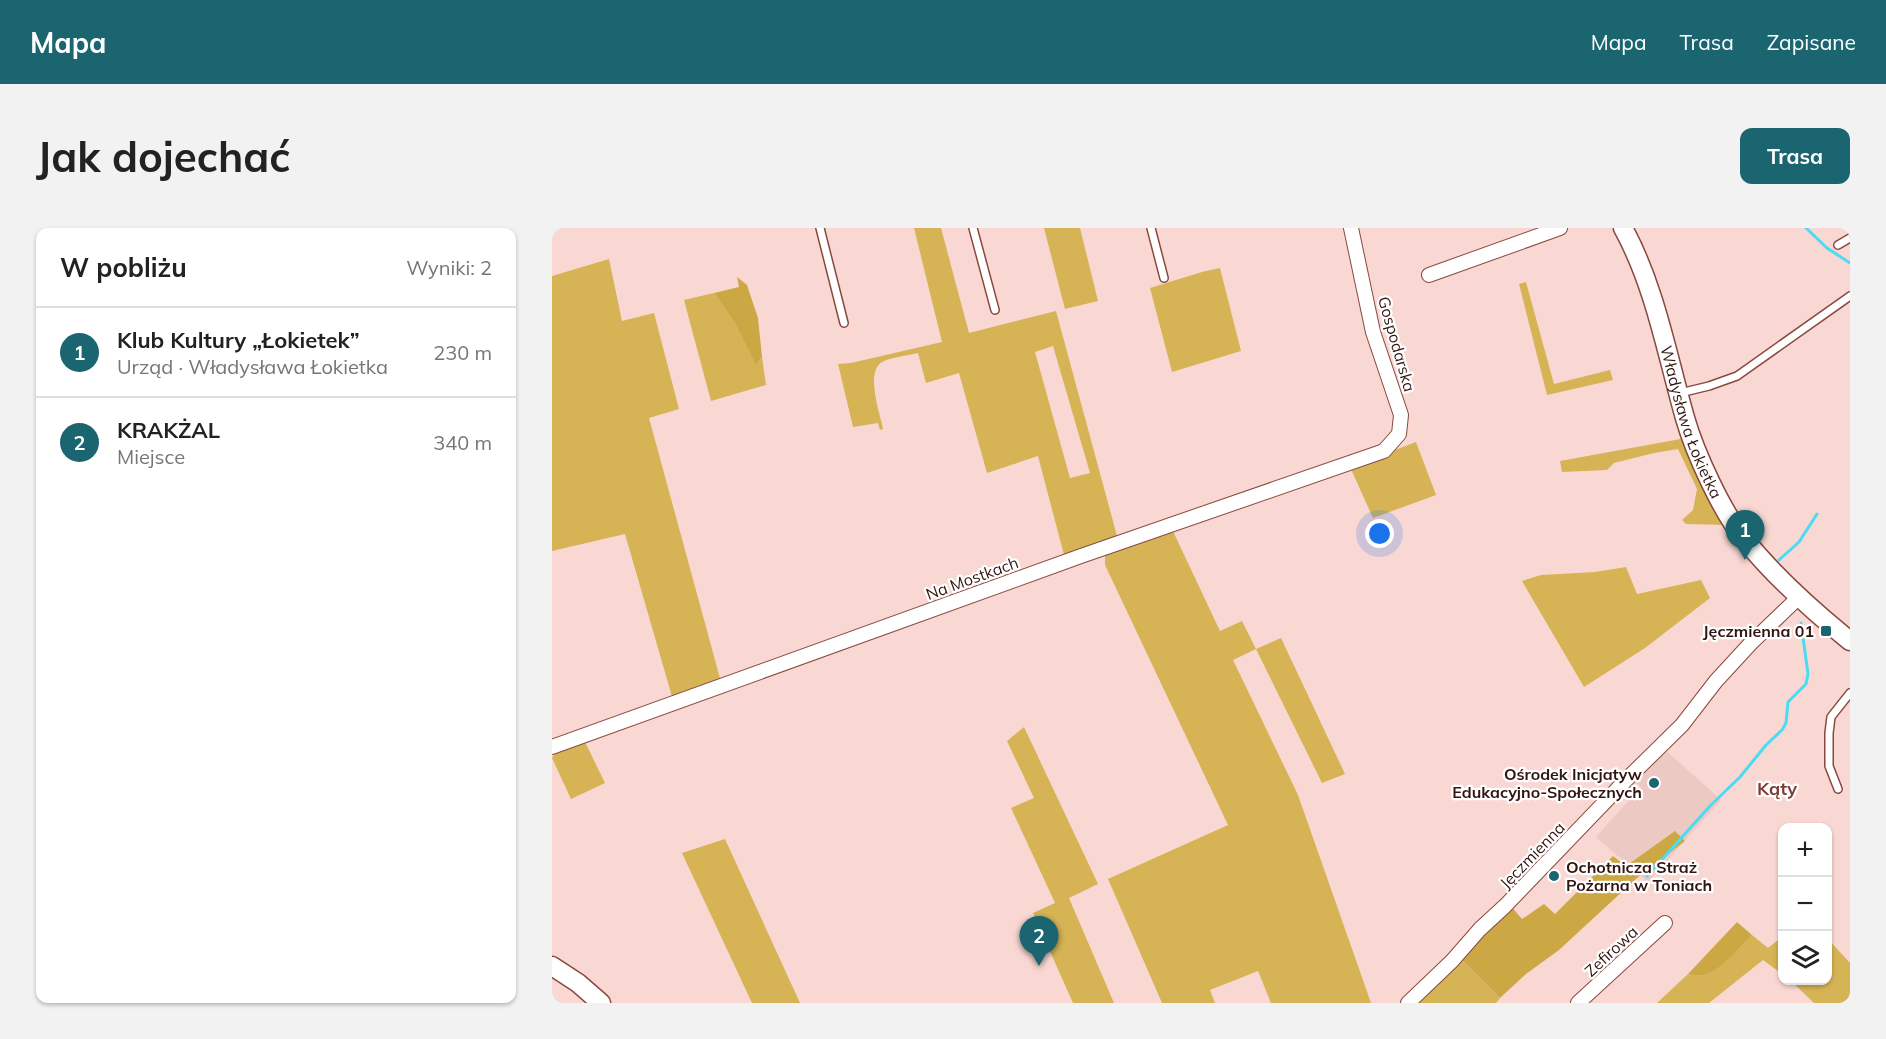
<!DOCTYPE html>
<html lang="pl">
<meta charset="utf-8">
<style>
body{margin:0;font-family:Mulish,sans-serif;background:#f2f2f2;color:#222}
.controls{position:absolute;right:18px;bottom:18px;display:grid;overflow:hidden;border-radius:12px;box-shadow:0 2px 4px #0004}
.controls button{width:54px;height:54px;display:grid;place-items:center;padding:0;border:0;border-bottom:2px solid #e0e0e0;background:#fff;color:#222;font:30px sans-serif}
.you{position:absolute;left:828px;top:306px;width:21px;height:21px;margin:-15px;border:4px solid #fff;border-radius:50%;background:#1a73e8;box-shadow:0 0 0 9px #1a73e833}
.badge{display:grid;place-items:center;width:39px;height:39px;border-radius:50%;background:#1a6570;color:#fff;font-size:20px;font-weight:700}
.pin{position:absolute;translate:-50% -50px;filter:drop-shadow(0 2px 3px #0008)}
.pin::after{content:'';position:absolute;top:32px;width:21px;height:18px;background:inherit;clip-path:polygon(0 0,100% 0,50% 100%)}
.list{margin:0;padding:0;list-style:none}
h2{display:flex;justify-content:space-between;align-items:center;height:78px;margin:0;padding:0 24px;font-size:26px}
h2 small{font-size:20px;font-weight:400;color:#767676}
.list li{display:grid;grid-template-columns:39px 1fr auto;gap:18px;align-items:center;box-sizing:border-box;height:90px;padding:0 24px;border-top:2px solid #e0e0e0}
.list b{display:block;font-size:22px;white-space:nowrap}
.list p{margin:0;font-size:20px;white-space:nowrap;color:#767676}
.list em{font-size:20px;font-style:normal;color:#767676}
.icon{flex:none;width:33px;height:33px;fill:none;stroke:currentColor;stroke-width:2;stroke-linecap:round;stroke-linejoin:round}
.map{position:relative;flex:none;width:1298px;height:775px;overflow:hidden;border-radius:12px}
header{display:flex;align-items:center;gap:36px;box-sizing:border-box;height:84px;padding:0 30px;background:#1a6570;color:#fff}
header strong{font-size:28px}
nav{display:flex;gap:33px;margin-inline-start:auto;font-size:21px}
.intro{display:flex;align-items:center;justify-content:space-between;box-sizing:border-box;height:144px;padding:0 36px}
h1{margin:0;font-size:42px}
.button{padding:15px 27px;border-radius:12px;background:#1a6570;color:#fff;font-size:21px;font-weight:700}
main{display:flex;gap:36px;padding:0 36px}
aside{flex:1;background:#fff;border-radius:12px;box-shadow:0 2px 4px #0004}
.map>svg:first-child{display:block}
.built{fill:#ecc9c3}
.green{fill:#d6b354;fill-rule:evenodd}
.forest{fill:#cca844}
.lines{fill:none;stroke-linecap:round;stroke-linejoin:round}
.stream{stroke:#49dcf2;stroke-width:3}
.lane-casing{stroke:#8a483e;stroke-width:10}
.street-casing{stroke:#8a483e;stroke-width:16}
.secondary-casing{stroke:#8a483e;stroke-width:21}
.lane{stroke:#fff;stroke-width:7}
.street{stroke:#fff;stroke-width:14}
.secondary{stroke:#fff;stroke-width:18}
.poi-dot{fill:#1a6570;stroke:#fff;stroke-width:2}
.labels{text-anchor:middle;stroke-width:4.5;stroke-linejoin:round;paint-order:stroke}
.street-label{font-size:16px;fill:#311511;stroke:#fff}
.poi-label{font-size:16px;font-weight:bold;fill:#311511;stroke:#fff;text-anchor:end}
.neighbourhood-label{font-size:18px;font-weight:bold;fill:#7e3d34;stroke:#fff}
</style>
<header>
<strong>Mapa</strong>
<nav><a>Mapa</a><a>Trasa</a><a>Zapisane</a></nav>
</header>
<div class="intro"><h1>Jak dojechać</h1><a class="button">Trasa</a></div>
<main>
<aside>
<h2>W pobliżu<small>Wyniki: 2</small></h2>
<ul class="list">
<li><span class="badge">1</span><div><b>Klub Kultury „Łokietek”</b><p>Urząd · Władysława Łokietka</p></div><em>230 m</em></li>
<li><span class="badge">2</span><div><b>KRAKŻAL</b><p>Miejsce</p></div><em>340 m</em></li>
</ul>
</aside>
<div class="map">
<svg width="1298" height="775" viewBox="0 0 1298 775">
<rect width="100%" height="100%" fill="#f9d8d3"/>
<polygon class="built" points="1111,520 1169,572 1096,654 1044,609 1089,559 1081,552"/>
<g class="green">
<path d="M 362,0 L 389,0 L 417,105 L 504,83 L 565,308 L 512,327 L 486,228 L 435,245 L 407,145 L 374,155 L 366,125 C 355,128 339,129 330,134 C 313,144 328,185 331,201 L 328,202 L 326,195 L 301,199 L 286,136 L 299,135 L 390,114 ZM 501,118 L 538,245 L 518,250 L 483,124 Z"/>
<polygon points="492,0 528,0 546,73 513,81"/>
<polygon points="57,31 70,93 102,85 127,181 97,190 169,454 121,472 73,306 0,323 0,48"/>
<polygon points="668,40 689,123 620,144 598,60 650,44"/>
<polygon points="974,54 1002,156 1058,142 1061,152 995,167 967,56"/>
<polygon points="162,65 182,94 204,138 210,129 214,157 159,173 132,72"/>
<polygon points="1134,210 1174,297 1134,296 1130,292 1141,282 1145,261 1126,221 1102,225 1062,235 1055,242 1010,244 1008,233"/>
<polygon points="864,214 884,267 821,290 798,239"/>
<polygon points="619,299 668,403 690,393 704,421 729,410 793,546 770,555 704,421 681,432 746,567 819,775 719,775 706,743 658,762 663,775 610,775 556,651 676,597 553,337 553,327"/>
<polygon points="1074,339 1085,366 1149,352 1158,370 1093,420 1032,459 970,353 989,347 1043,344"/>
<polygon points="472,499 546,656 517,670 562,775 521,775 481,685 503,675 459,580 482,570 455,513"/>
<polygon points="32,512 53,555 19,571 0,530 5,522"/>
<polygon points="173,611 248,775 200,775 130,625"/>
<path d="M 1200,707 L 1216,720 L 1230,709 L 1230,746 L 1211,732 L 1157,775 L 1105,775 L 1136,746 C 1161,756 1184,723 1200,707 Z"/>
<polygon points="1276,711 1298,735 1298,770 1290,775 1262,775 1239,753 1276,752"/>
<polygon points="910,732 948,770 944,775 863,775"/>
</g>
<g class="forest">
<polygon points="185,49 195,57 206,90 210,129 204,138 182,94 162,65 187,59"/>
<polygon points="1123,603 1133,613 1085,650 1007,722 974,746 948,770 910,732 958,677 970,691 992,676 1003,686 1061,628 1074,638"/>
<path d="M 1185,694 L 1200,707 C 1184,723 1161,756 1136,746 Z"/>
</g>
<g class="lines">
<g class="stream">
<polyline points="1254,0 1275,20 1298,35"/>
<polyline points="1227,332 1247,314 1265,286"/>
<polyline points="1095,648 1158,578 1188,549 1214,517 1230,502 1234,495 1236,474 1254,456 1256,446 1249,395"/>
</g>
<g class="lane-casing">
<g id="lane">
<polyline points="268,0 292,95"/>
<polyline points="421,0 443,82"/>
<polyline points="599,0 612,50"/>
<polyline points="1286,17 1298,10"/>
<polyline points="1128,165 1157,158 1185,148 1298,68"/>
<polyline points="1286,561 1277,538 1277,505 1279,489 1298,465"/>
</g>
</g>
<g class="street-casing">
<g id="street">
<polyline points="877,47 1008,0"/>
<polyline points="0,519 529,328 832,223 847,206 849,187 821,104 799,0"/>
<polyline points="856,775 900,733 928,701 953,678 1075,551 1130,497 1164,453 1199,415 1248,368"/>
<polyline points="1026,775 1113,695"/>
</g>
</g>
<g class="secondary-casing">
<g id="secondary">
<path id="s1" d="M 1071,0 C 1103,58 1115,127 1133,190 C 1143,225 1170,284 1193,312 C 1223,349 1261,383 1298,413"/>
<polyline points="0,738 26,755 49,775"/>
</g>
</g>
<use href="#lane" class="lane"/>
<use href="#street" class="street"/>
<use href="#secondary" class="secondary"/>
</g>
<g class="poi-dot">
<rect x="1268" y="397" width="12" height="12" rx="3"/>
<circle cx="1102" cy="555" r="6"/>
<circle cx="1002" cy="648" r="6"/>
</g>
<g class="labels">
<g class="street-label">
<text transform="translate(845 116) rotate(74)" y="6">Gospodarska</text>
<text dy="6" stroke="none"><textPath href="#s1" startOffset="206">Władysława Łokietka</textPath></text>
<text transform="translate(420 350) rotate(-20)" y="6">Na Mostkach</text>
<text transform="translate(980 627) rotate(-46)" y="6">Jęczmienna</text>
<text transform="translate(1059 723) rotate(-43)" y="6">Zefirowa</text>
</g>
<g class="poi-label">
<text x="1262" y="409">Jęczmienna 01</text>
<text x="1090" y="552">Ośrodek Inicjatyw<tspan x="1090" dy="18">Edukacyjno-Społecznych</tspan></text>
<text x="1014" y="645" text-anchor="start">Ochotnicza Straż<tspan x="1014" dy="18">Pożarna w Toniach</tspan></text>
</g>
<g class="neighbourhood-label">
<text x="1225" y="567">Kąty</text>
</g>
</g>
</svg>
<div class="controls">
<button>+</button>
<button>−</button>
<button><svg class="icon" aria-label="layers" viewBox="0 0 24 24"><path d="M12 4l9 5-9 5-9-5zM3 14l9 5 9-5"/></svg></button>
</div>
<div class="you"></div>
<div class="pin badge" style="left:1193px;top:332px">1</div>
<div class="pin badge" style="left:487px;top:738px">2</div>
</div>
</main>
